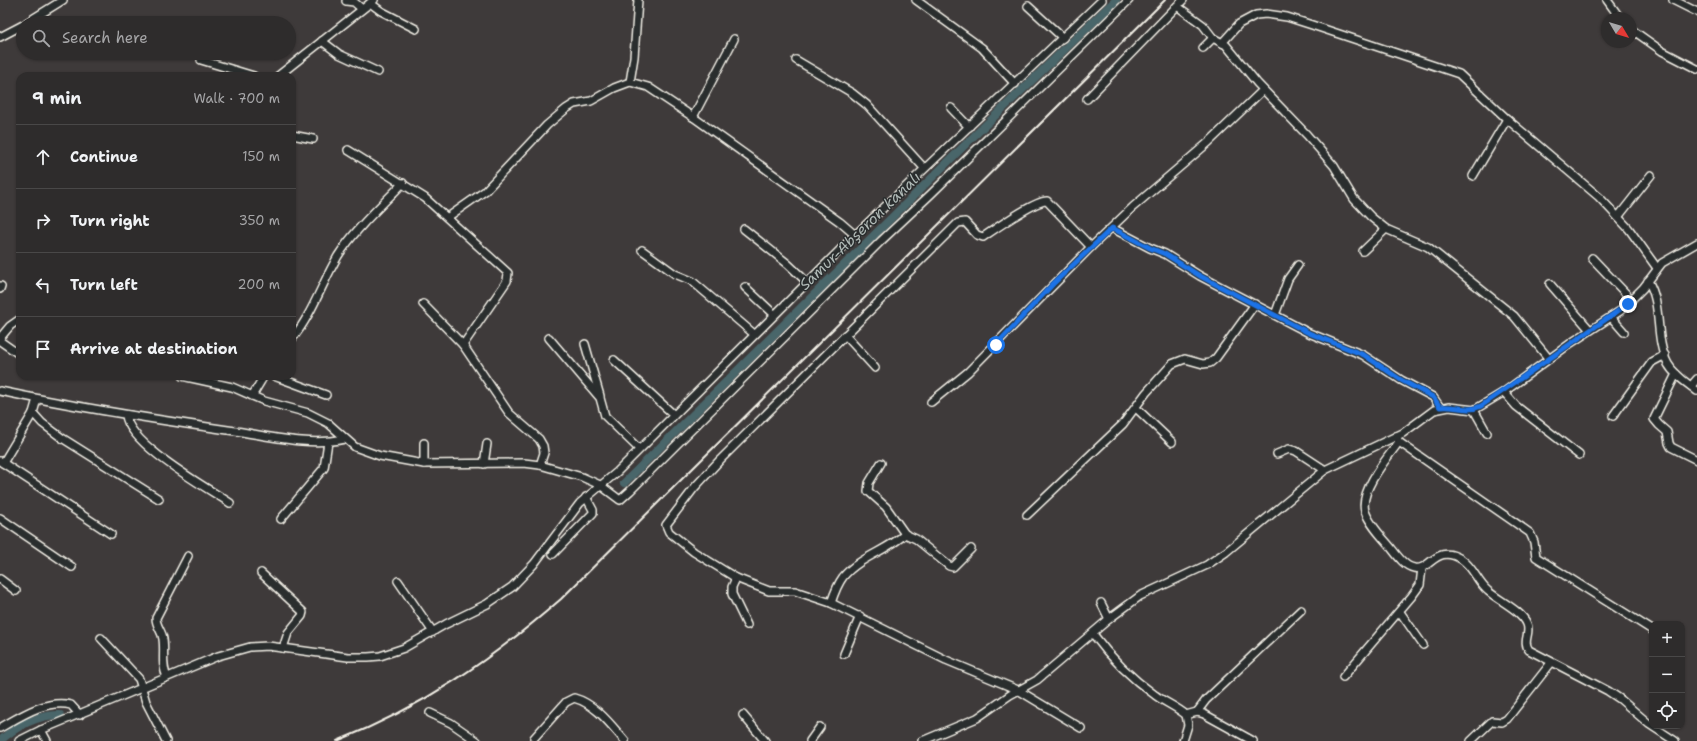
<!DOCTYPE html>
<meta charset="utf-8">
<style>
body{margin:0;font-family:"Shantell Sans",sans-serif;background:#3a3838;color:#f1f3f6}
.controls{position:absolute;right:12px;bottom:12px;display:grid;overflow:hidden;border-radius:8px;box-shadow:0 1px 3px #0004}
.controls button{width:36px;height:36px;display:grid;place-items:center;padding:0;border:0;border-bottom:1px solid #494848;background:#2e2c2c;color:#f1f3f6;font:20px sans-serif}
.compass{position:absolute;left:1601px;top:12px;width:36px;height:36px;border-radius:50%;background:#2e2c2c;box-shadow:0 1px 3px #0004;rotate:128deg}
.stop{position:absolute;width:12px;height:12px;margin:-9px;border:3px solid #1a73e8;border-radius:50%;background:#fff}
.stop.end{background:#1a73e8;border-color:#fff;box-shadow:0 1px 4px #0008}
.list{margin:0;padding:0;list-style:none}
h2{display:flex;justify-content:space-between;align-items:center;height:52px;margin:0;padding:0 16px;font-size:17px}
h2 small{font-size:13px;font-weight:400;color:#a7a7a9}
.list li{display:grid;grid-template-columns:26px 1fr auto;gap:12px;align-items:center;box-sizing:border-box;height:64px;padding:0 16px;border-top:1px solid #494848}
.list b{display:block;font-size:15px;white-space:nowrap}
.list em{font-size:13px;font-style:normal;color:#a7a7a9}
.icon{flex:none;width:22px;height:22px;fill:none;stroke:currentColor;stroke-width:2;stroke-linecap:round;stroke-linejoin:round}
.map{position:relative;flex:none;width:1697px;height:741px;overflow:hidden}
.search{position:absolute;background:#2e2c2c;box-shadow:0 1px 3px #0004;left:16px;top:16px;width:280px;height:44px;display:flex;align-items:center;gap:10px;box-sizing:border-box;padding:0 14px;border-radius:22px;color:#a7a7a9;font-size:15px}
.panel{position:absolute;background:#2e2c2c;box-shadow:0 1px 3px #0004;left:16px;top:72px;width:280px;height:308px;border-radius:12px}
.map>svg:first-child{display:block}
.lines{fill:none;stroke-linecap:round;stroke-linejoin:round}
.canal{stroke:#48666a;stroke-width:8}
.minor-casing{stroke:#f4f1e8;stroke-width:10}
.minor{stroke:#2a2d2e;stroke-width:7}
.rail{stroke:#f4f1e8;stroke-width:2}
.route{stroke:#1a73e8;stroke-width:5}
.labels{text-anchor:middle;stroke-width:3;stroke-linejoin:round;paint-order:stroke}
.water-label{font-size:15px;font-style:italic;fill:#afb9b6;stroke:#2a2d2e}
</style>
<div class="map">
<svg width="1697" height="741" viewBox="0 0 1697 741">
<rect width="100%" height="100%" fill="#3e3a3a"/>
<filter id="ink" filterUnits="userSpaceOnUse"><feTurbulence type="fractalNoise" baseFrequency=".025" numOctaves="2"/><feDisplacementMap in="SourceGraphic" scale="8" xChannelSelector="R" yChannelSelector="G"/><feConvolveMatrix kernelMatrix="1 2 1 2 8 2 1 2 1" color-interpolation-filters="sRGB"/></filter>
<g filter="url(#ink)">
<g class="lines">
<g class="canal">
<polyline points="624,483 972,138 1116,0"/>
<path d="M 0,741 C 15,727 39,714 60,715"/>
</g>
<g class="minor-casing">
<g id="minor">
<polyline points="916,0 982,48 1015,84"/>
<polyline points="1183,0 1177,6 1203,25 1213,38"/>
<polyline points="1607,0 1620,18"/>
<polyline points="1673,0 1697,12"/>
<polyline points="346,1 354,2 362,9"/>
<polyline points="370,3 381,11 416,29"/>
<polyline points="1028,6 1063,38"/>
<polyline points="26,23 63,0"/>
<polyline points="1631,29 1662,51 1697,69"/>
<polyline points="0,37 23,25"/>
<polyline points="322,41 339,54 378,72"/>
<polyline points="1222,43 1239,24 1256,15 1266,14 1287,17 1312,25 1459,74 1507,119 1599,197 1629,229 1657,268"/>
<polyline points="1203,48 1213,38 1226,45 1257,83 1307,135 1334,166 1354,199 1371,217 1386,229 1428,247 1514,316 1549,359"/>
<polyline points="87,53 88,54"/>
<polyline points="201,60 254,76"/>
<polyline points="796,60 852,93 867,105 924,168"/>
<polyline points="278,76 374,0"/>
<polyline points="630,82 634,57 638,0"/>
<polyline points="1087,99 1177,6"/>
<polyline points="951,108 969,127"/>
<polyline points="693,117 734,39"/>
<polyline points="292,135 313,139"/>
<polyline points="348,150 425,198 508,273 507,281 463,345"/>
<polyline points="1473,176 1507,119"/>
<polyline points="448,217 485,191 547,125 566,109 574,104 591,101 614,88 630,82 648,87 693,117 840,222 855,235"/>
<polyline points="1618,217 1651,175"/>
<polyline points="1112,228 1150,248 1165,254 1200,276 1309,333 1363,355 1401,380 1433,397 1440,407"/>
<polyline points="744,229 788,264 807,282"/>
<polyline points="642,250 675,274 692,281 754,334"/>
<polyline points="1363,251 1386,229"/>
<polyline points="1592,258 1632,300"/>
<path d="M 1648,281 C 1663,305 1654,339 1668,364 C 1674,375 1687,383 1697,391"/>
<polyline points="1550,284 1590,330"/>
<polyline points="745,287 774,314"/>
<polyline points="0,289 1,286"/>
<polyline points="423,304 463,345 509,413 539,439 543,446 544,453 540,465"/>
<polyline points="1275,315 1288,279 1298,265"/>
<polyline points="1611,317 1624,332"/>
<polyline points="845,335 875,368"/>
<polyline points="0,338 10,326 20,319"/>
<polyline points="549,338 600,398 605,416 639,449"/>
<path d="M 292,339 C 312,315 322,283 338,256 C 355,229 381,206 403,183"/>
<polyline points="0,341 20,355"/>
<polyline points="585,344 600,396"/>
<polyline points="614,360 673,414"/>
<polyline points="1676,374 1654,419 1659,425 1667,432 1669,443 1671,447 1697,460"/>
<polyline points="182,376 232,387 264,401 308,413 328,423 355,447 380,456 424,464 524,463 540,465 582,477 600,485 620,500 630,491 881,241 931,194 1129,0"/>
<polyline points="274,376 326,395"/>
<polyline points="1691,386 1697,379"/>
<path d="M 0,391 C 75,407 151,419 228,430 C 267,435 306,447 345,439"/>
<polyline points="1504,392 1516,406 1579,455"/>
<polyline points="252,396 264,376"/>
<polyline points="37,399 33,413 42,423 62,438 159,499"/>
<polyline points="931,402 968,372 1091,247 1133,207 1209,142 1263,90"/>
<polyline points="1136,408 1172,442"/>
<polyline points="1474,410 1487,433"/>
<path d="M 126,415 C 128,444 206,487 230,503"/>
<polyline points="1613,416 1652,362 1665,355"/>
<path d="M 1396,436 L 1399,442 C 1387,458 1359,491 1365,511 C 1369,523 1380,535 1388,544 C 1395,552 1403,566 1414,568 C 1430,572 1436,543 1461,559 C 1473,566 1477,582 1488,591 C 1498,600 1522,611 1527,624 C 1531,633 1522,641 1529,650 L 1608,691 L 1620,699 L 1649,724 L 1675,741"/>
<polyline points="1399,442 1530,533 1534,542 1536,557 1652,630"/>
<polyline points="1277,454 1289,449 1296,451 1325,470"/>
<polyline points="0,461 111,534"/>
<polyline points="3,463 33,413"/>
<polyline points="424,464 424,443"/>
<polyline points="484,464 487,444"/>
<polyline points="1027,515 1123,424 1146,393 1172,364 1185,359 1203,364 1210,363 1216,358 1255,304"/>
<polyline points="0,518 72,567"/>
<polyline points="281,519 324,468 328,442"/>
<polyline points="905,534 916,539 949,566 953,567 971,549"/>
<polyline points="553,554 593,513 593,510 586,497"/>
<polyline points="261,573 303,612 302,616 288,633 283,648"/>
<polyline points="736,578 732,587 732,594 747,625"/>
<polyline points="0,579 16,591"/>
<polyline points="398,581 433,632"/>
<path d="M 831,603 C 834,594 837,585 843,577 C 859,557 887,551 905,534 L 886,507 L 868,491 L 869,483 L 881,463"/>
<polyline points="1101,603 1109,619"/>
<polyline points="1400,612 1423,645"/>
<path d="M 1093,634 C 1110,657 1131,678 1155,695 C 1164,702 1177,707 1186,715 L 1188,725 L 1183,741"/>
<polyline points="101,638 139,679 146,702 166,741"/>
<polyline points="844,654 860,616"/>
<path d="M 167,677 C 161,665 165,652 163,639 C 162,631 156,626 156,618 L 188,556"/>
<polyline points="1343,677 1412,596 1420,585 1422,568"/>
<polyline points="1197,712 1206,700 1301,610"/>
<polyline points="430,713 451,723 477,741"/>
<polyline points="743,715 765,741"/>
<polyline points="1186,715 1197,712 1204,714 1253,741"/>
<path d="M 0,728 C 21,716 46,699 71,705 L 80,715"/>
<path d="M 1081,728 L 1018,690 L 946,660 L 831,603 L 795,591 L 769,591 L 736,578 L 694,552 L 669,532 L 666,525 L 695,487 L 720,460 L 958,223 L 965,222 L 977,235 L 983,237 C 995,229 1036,200 1047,201 L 1091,247"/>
<polyline points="41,730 47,741"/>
<path d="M 534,738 L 566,702 L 574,698 C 596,704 611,725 625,741"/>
<polyline points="19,741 41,730 218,656 250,647 268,646 348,657 368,657 380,656 404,648 446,624 487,604 512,587 534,564 580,503 617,472 855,235 1102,0"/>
<polyline points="810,741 820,727"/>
<polyline points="922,741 977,718 1010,695 1037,680 1109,619 1140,596 1207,565 1226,552 1325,470 1403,433 1434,410 1449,407 1474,410 1504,392 1571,343 1620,311 1643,288 1662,263 1697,243"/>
<polyline points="1471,741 1492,721 1502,722 1507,719 1551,663"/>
</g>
</g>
<use href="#minor" class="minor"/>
<path class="rail" d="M 337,741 C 423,707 491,660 561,599 L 1165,0"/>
</g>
</g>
<g class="lines" filter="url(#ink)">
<path class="route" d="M 996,345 L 1053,284 L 1112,228 L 1150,248 L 1165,254 L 1200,276 L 1309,333 L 1364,355 L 1401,380 L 1433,397 L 1440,407 C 1455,405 1467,413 1481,406 L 1628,304"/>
</g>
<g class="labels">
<g class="water-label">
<text transform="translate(860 231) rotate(-44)" y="5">Samur-Abşeron kanalı</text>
</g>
</g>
</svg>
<div class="controls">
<button>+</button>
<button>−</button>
<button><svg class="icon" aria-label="locate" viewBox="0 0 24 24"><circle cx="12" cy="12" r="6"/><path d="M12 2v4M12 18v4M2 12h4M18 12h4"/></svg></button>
</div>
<svg class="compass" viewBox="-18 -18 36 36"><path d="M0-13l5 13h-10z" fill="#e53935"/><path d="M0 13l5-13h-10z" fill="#a7a7a9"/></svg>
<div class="stop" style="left:996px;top:345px"></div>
<div class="stop end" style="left:1628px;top:304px"></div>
<div class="search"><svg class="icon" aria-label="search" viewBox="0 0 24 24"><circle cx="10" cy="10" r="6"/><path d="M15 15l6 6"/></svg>Search here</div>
<section class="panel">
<h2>9 min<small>Walk · 700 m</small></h2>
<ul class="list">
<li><svg class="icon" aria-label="ahead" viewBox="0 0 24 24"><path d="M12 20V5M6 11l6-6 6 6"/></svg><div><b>Continue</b></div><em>150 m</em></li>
<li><svg class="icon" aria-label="right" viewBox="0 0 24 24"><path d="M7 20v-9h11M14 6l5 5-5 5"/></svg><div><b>Turn right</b></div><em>350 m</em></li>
<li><svg class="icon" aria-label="left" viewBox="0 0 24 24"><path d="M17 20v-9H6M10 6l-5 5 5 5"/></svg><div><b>Turn left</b></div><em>200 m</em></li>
<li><svg class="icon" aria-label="arrive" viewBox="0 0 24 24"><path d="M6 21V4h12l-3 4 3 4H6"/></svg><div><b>Arrive at destination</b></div></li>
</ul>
</section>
</div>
